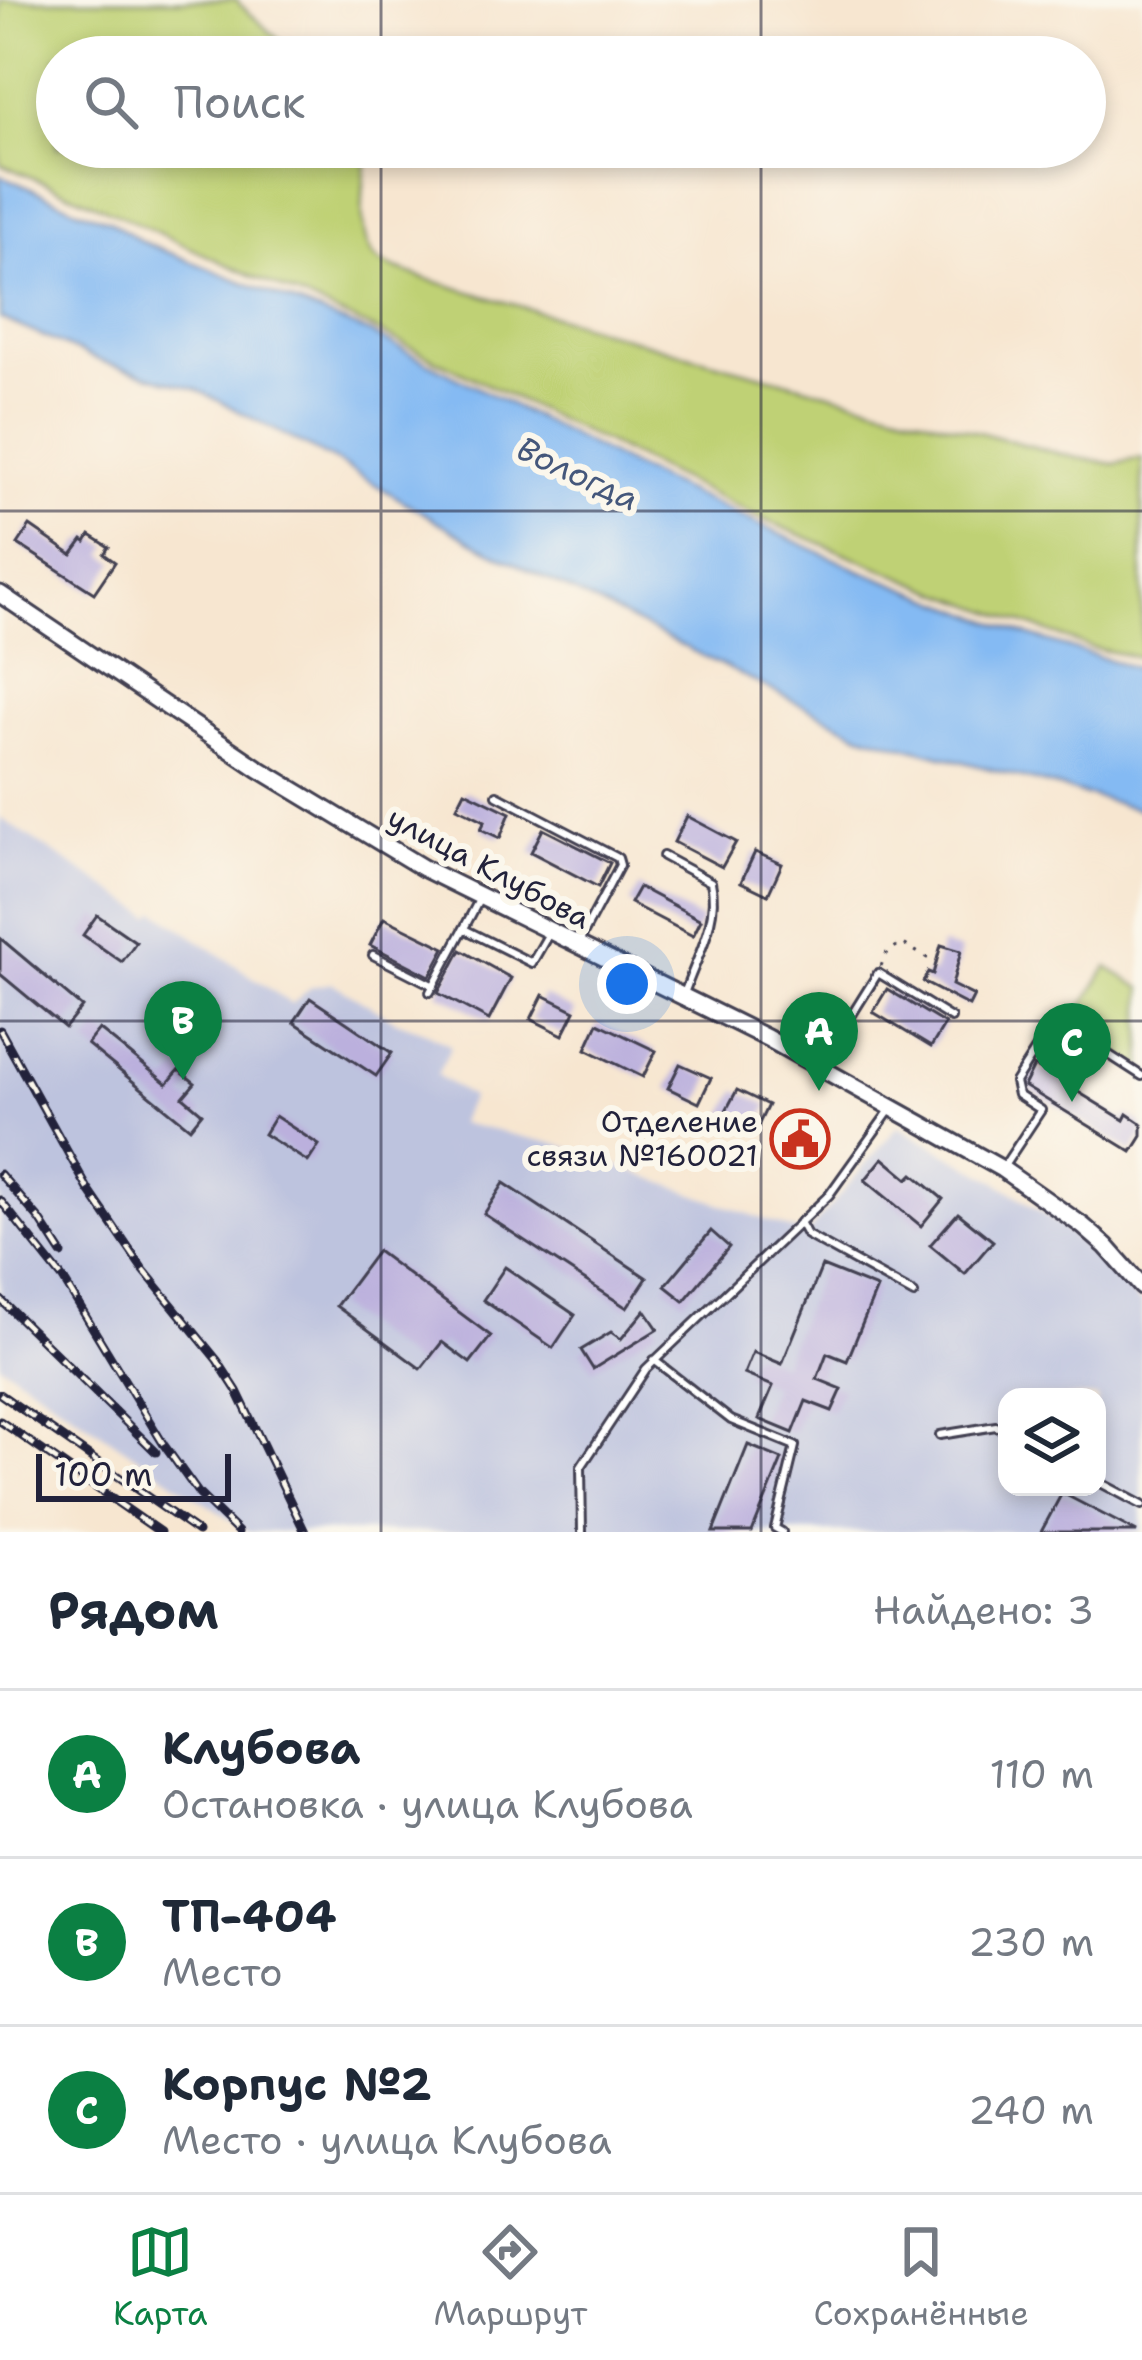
<!DOCTYPE html>
<html lang="ru">
<meta charset="utf-8">
<style>
body{margin:0;font-family:"Shantell Sans",sans-serif;background:#f6f6f7;color:#1f2937}
.controls{position:absolute;right:36px;bottom:36px;display:grid;overflow:hidden;border-radius:24px;box-shadow:0 6px 18px #0003}
.controls button{width:108px;height:108px;display:grid;place-items:center;padding:0;border:0;border-bottom:3px solid #e0e1e3;background:#fff;color:#1f2937;font:60px sans-serif}
.scale{position:absolute;left:36px;bottom:30px;width:195px;box-sizing:border-box;padding-left:12px;border:6px solid #22223b;border-top:0;font-size:33px;line-height:42px;white-space:nowrap;color:#22223b;-webkit-text-stroke:9px #fbf7ec;paint-order:stroke}
.you{position:absolute;left:627px;top:984px;width:42px;height:42px;margin:-30px;border:9px solid #fff;border-radius:50%;background:#1a73e8;box-shadow:0 0 0 18px #1a73e833}
.badge{display:grid;place-items:center;width:78px;height:78px;border-radius:50%;background:#0b8043;color:#fff;font-size:39px;font-weight:700}
.pin{position:absolute;translate:-50% -99px;filter:drop-shadow(0 3px 6px #0008)}
.pin::after{content:'';position:absolute;top:63px;width:42px;height:36px;background:inherit;clip-path:polygon(0 0,100% 0,50% 100%)}
.list{margin:0;padding:0;list-style:none}
h2{display:flex;justify-content:space-between;align-items:center;height:156px;margin:0;padding:0 48px;font-size:51px}
h2 small{font-size:39px;font-weight:400;color:#747a83}
.list li{display:grid;grid-template-columns:78px 1fr auto;gap:36px;align-items:center;box-sizing:border-box;height:168px;padding:0 48px;border-top:3px solid #e0e1e3}
.list b{display:block;font-size:45px;white-space:nowrap}
.list p{margin:0;font-size:39px;white-space:nowrap;color:#747a83}
.list em{font-size:39px;font-style:normal;color:#747a83}
.icon{flex:none;width:66px;height:66px;fill:none;stroke:currentColor;stroke-width:2;stroke-linecap:round;stroke-linejoin:round}
.map{position:relative;flex:none;width:1142px;height:1532px;overflow:hidden}
.search{position:absolute;background:#fff;box-shadow:0 6px 18px #0003;left:36px;right:36px;top:36px;height:132px;display:flex;align-items:center;gap:30px;box-sizing:border-box;padding:0 42px;border-radius:66px;color:#747a83;font-size:45px}
.sheet{height:660px;background:#fff}
nav{display:flex;justify-content:space-around;align-items:center;box-sizing:border-box;height:168px;border-top:3px solid #e0e1e3;background:#fff;font-size:33px;color:#747a83}
nav a{display:grid;justify-items:center;gap:6px}
nav .on{color:#0b8043}
.map>svg:first-child{display:block}
.industrial{fill:#bdc3de;fill-rule:evenodd}
.green{fill:#bfd174;stroke:#707a58;stroke-width:3}
.water{fill:#84baf3;stroke:#536e97;stroke-width:3}
.building{fill:#bbb0dd}
.lines{fill:none;stroke-linecap:round;stroke-linejoin:round}
.service-casing{stroke:#423f51;stroke-width:12}
.secondary-casing{stroke:#423f51;stroke-width:21}
.path{stroke:#423f51;stroke-width:3;stroke-dasharray:3 9;stroke-linecap:butt}
.service{stroke:#fff;stroke-width:6}
.secondary{stroke:#fff;stroke-width:15}
.rail-casing{stroke:#22223b;stroke-width:9}
.rail{stroke:#fbf7ec;stroke-width:4.5;stroke-dasharray:14;stroke-linecap:butt}
.grid{fill:none;stroke:#22223b;stroke-width:3;stroke-opacity:0.55}
.labels{text-anchor:middle;stroke-width:12;stroke-linejoin:round;paint-order:stroke}
.street-label{font-size:30px;fill:#22223b;stroke:#fbf7ec}
.poi-label{font-size:30px;fill:#22223b;stroke:#fbf7ec;text-anchor:end}
.water-label{font-size:33px;font-style:italic;fill:#44577b;stroke:#fbf7ec}
</style>
<div class="map">
<svg width="1142" height="1532" viewBox="0 0 1142 1532">
<rect width="100%" height="100%" fill="#fbf7ec"/>
<filter id="ink" filterUnits="userSpaceOnUse"><feTurbulence type="fractalNoise" baseFrequency=".00833" numOctaves="2"/><feDisplacementMap in="SourceGraphic" scale="24" xChannelSelector="R" yChannelSelector="G"/><feConvolveMatrix kernelMatrix="1 2 1 2 8 2 1 2 1" color-interpolation-filters="sRGB"/></filter>
<filter id="wash" filterUnits="userSpaceOnUse"><feTurbulence type="fractalNoise" baseFrequency=".004" numOctaves="4" result="noise"/><feDisplacementMap in="SourceGraphic" scale="48" xChannelSelector="R" yChannelSelector="G"/><feGaussianBlur stdDeviation="2.7" result="paint"/><feColorMatrix in="noise" values="0 0 0 0 0 0 0 0 0 0 0 0 0 0 0 0 0 1.4 0 .05"/><feComposite in="paint" operator="in"/></filter>
<g filter="url(#wash)">
<rect width="100%" height="100%" fill="#f7e6d0"/>
<path class="industrial" d="M 0,818 L 151,916 L 156,911 L 292,1004 L 311,987 L 332,983 L 396,1021 L 424,1031 L 451,1046 L 437,1075 L 471,1097 L 459,1123 L 561,1145 L 806,1235 L 898,1126 L 994,1180 L 1059,1224 L 1113,1272 L 1142,1305 L 1142,1532 L 248,1532 L 0,1364 ZM 1007,1397 L 1097,1397 L 1097,1487 L 1007,1487 Z"/>
<g class="green">
<path d="M 0,0 L 235,0 L 298,57 L 57,57 L 57,147 L 368,147 C 365,175 353,241 378,260 C 390,269 409,273 423,278 L 684,354 L 1072,457 L 1114,464 L 1142,458 L 1142,658 L 1092,648 L 938,592 L 762,519 L 373,329 L 230,266 L 100,206 L 0,164 Z"/>
<polygon points="1107,967 1142,988 1142,1069 1071,1025"/>
</g>
<polygon class="water" points="0,175 77,209 109,220 142,242 370,333 637,469 859,570 1024,634 1142,670 1142,810 861,734 474,543 341,464 196,389 103,362 0,318"/>
<g id="blocks">
<g class="building">
<polygon points="30,526 72,555 83,540 86,542 90,535 109,547 104,554 115,562 94,593 18,544"/>
<polygon points="465,791 510,813 500,838 481,829 485,821 457,807"/>
<polygon points="687,816 736,842 722,867 674,842"/>
<polygon points="543,829 610,863 598,887 531,852"/>
<polygon points="755,852 782,864 768,895 741,882"/>
<polygon points="639,887 701,920 693,936 630,903"/>
<polygon points="97,915 136,942 122,962 83,935"/>
<polygon points="384,918 445,948 430,976 370,945"/>
<polygon points="0,938 82,1007 65,1028 0,974"/>
<polygon points="941,945 961,951 952,985 974,996 969,1006 923,982 928,972 933,974"/>
<polygon points="461,950 511,978 489,1020 438,993"/>
<polygon points="887,989 945,1024 931,1047 873,1012"/>
<polygon points="543,995 575,1011 563,1035 531,1019"/>
<polygon points="310,998 392,1053 376,1076 294,1022"/>
<polygon points="598,1023 656,1051 643,1077 586,1049"/>
<polygon points="99,1029 167,1084 179,1070 195,1083 183,1097 202,1113 190,1128 87,1044"/>
<polygon points="1065,1039 1095,1057 1075,1090 1124,1120 1127,1114 1142,1124 1142,1136 1132,1152 1024,1086 1034,1066 1045,1072"/>
<polygon points="680,1064 711,1078 699,1103 668,1088"/>
<polygon points="737,1090 768,1105 756,1130 724,1114"/>
<polygon points="275,1116 319,1145 308,1162 264,1134"/>
<polygon points="883,1158 908,1179 913,1174 943,1199 921,1226 865,1180"/>
<polygon points="504,1183 647,1278 627,1308 484,1214"/>
<polygon points="958,1213 993,1241 965,1274 930,1245"/>
<polygon points="711,1231 729,1247 684,1301 665,1286"/>
<polygon points="377,1251 491,1336 470,1363 442,1342 421,1369 336,1306"/>
<polygon points="822,1266 877,1288 847,1361 827,1353 817,1379 842,1389 832,1411 806,1401 793,1433 759,1419 773,1386 744,1374 753,1352 782,1364"/>
<polygon points="505,1267 575,1315 553,1348 483,1300"/>
<polygon points="645,1310 658,1329 593,1369 581,1350 611,1332 621,1339"/>
<polygon points="748,1445 782,1459 752,1532 713,1532"/>
<polygon points="1062,1493 1137,1532 1041,1532"/>
</g>
</g>
</g>
<g filter="url(#ink)">
<use href="#blocks" fill-opacity="0" stroke="#423f51" stroke-width="3"/>
<g class="lines">
<g class="service-casing">
<g id="service">
<polyline points="497,795 618,858 620,865 579,942"/>
<path d="M 663,856 L 711,882 C 720,920 696,958 684,994"/>
<polyline points="464,929 532,963 548,935"/>
<polyline points="373,955 434,986"/>
<polyline points="430,992 479,900"/>
<polyline points="820,1066 878,973 951,1018"/>
<polyline points="1004,1166 1041,1110 1018,1095 1015,1082 1055,1020 1142,1076"/>
<polyline points="800,1222 807,1235 914,1294"/>
<polyline points="654,1360 731,1420 795,1446 775,1528 782,1532"/>
<polyline points="940,1435 996,1426 1007,1432"/>
<polyline points="1097,1481 1142,1505"/>
<polyline points="582,1532 581,1467 646,1369 829,1195 890,1110"/>
</g>
</g>
<g class="secondary-casing">
<polyline id="secondary" points="0,594 259,769 423,868 767,1038 1002,1169 1083,1226 1106,1246 1142,1287"/>
</g>
<polyline class="path" points="881,966 887,952 902,943 932,961"/>
<use href="#service" class="service"/>
<use href="#secondary" class="secondary"/>
<g class="rail-casing">
<g id="rail">
<polyline points="0,1030 88,1189 142,1268 217,1360 237,1391 305,1532"/>
<polyline points="0,1174 40,1220 62,1254"/>
<polyline points="0,1200 63,1279 164,1445 199,1494 238,1532"/>
<polyline points="0,1299 156,1452"/>
<polyline points="0,1394 198,1532"/>
<polyline points="0,1421 160,1532"/>
</g>
</g>
<use href="#rail" class="rail"/>
</g>
</g>
<path class="grid" d="M 381,0 L 381,57M 761,0 L 761,57M 381,147 L 381,1532M 761,147 L 761,1532M 0,511 L 1142,511M 0,1021 L 1142,1021"/>
<defs>
<g id="civic-ring" transform="scale(3)"><circle r="9.5" fill="#fbf7ec" stroke="#c8321e" stroke-width="1.5"/><path d="M-.6-6.5H3V-4.5H.6V-3L4-1V1h2V6H-6V1h2V-1L-.6-3ZM-1.2 2.5V6h2.4V2.5Z" fill="#c8321e"/></g>
</defs>
<g fill-rule="evenodd">
<use href="#civic-ring" x="800" y="1139"/>
</g>
<g class="labels">
<g class="street-label">
<text transform="translate(489 868) rotate(28)" y="10">улица Клубова</text>
</g>
<g class="poi-label">
<text x="758" y="1132">Отделение<tspan x="758" dy="34">связи №160021</tspan></text>
</g>
<g class="water-label">
<text transform="translate(578 473) rotate(25)" y="12">Вологда</text>
</g>
</g>
</svg>
<div class="controls">
<button><svg class="icon" aria-label="layers" viewBox="0 0 24 24"><path d="M12 4l9 5-9 5-9-5zM3 14l9 5 9-5"/></svg></button>
</div>
<div class="scale">100 m</div>
<div class="you"></div>
<div class="pin badge" style="left:819px;top:1091px">A</div>
<div class="pin badge" style="left:183px;top:1080px">B</div>
<div class="pin badge" style="left:1072px;top:1102px">C</div>
<div class="search"><svg class="icon" aria-label="search" viewBox="0 0 24 24"><circle cx="10" cy="10" r="6"/><path d="M15 15l6 6"/></svg>Поиск</div>
</div>
<section class="sheet">
<h2>Рядом<small>Найдено: 3</small></h2>
<ul class="list">
<li><span class="badge">A</span><div><b>Клубова</b><p>Остановка · улица Клубова</p></div><em>110 m</em></li>
<li><span class="badge">B</span><div><b>ТП-404</b><p>Место</p></div><em>230 m</em></li>
<li><span class="badge">C</span><div><b>Корпус №2</b><p>Место · улица Клубова</p></div><em>240 m</em></li>
</ul>
</section>
<nav>
<a class="on"><svg class="icon" aria-label="map" viewBox="0 0 24 24"><path d="M3 6l6-2 6 2 6-2v14l-6 2-6-2-6 2zM9 4v14M15 6v14"/></svg>Карта</a>
<a><svg class="icon" aria-label="directions" viewBox="0 0 24 24"><path d="M12 3l9 9-9 9-9-9zM9 14v-3h6M13 9l2 2-2 2"/></svg>Маршрут</a>
<a><svg class="icon" aria-label="saved" viewBox="0 0 24 24"><path d="M7 4h10v16l-5-4-5 4z"/></svg>Сохранённые</a>
</nav>
